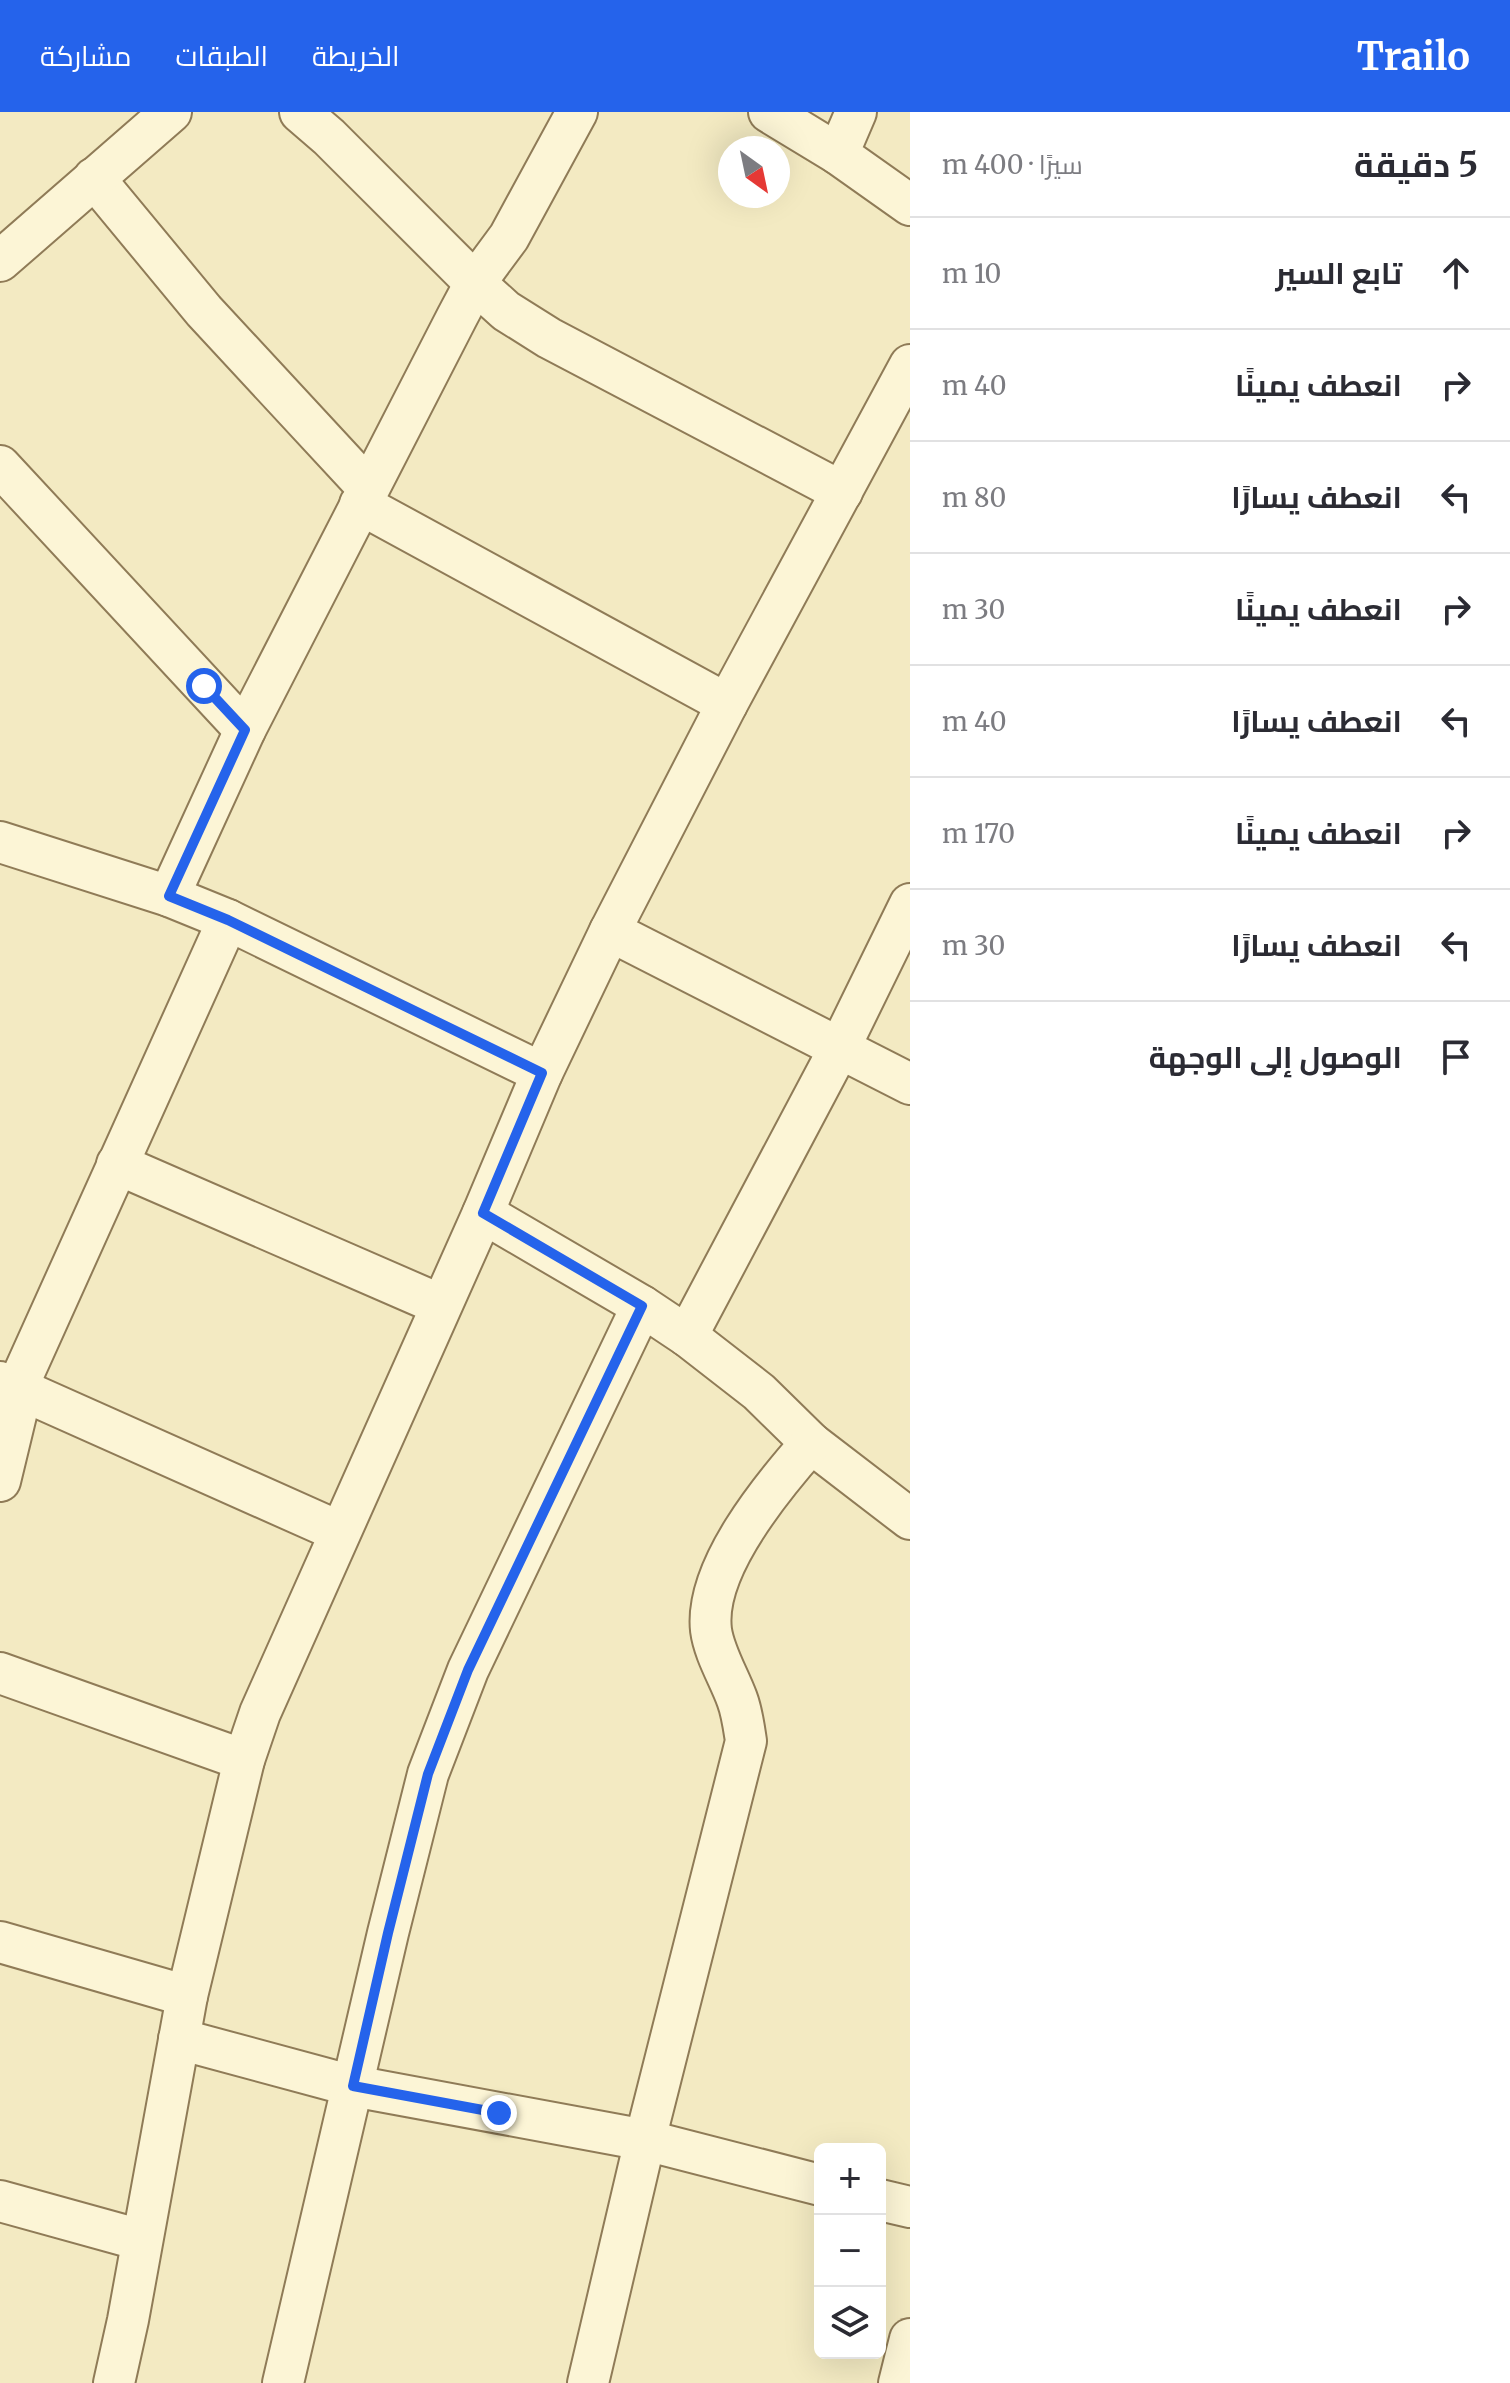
<!DOCTYPE html>
<html lang="ar">
<meta charset="utf-8">
<style>
body{margin:0;font-family:Merriweather,Cairo,serif;background:#f2f2f3;color:#2b2b33;direction:rtl}
.controls{position:absolute;right:24px;bottom:24px;display:grid;overflow:hidden;border-radius:12px;box-shadow:0 8px 32px #0002}
.controls button{width:72px;height:72px;display:grid;place-items:center;padding:0;border:0;border-bottom:2px solid #e1e1e2;background:#fff;color:#2b2b33;font:40px sans-serif}
.compass{position:absolute;left:718px;top:24px;width:72px;height:72px;border-radius:50%;background:#fff;box-shadow:0 8px 32px #0002;rotate:147deg}
.stop{position:absolute;width:24px;height:24px;margin:-18px;border:6px solid #2563eb;border-radius:50%;background:#fff}
.stop.end{background:#2563eb;border-color:#fff;box-shadow:0 2px 8px #0008}
.list{margin:0;padding:0;list-style:none}
h2{display:flex;justify-content:space-between;align-items:center;height:104px;margin:0;padding:0 32px;font-size:34px}
h2 small{font-size:26px;font-weight:400;color:#7c7c81}
.list li{display:grid;grid-template-columns:52px 1fr auto;gap:24px;align-items:center;box-sizing:border-box;height:112px;padding:0 32px;border-top:2px solid #e1e1e2}
.list b{display:block;font-size:30px;white-space:nowrap}
.list em{font-size:26px;font-style:normal;color:#7c7c81}
.icon{flex:none;width:44px;height:44px;fill:none;stroke:currentColor;stroke-width:2;stroke-linecap:round;stroke-linejoin:round}
.map{position:relative;flex:none;width:910px;height:2271px;overflow:hidden;direction:ltr}
header{display:flex;align-items:center;gap:48px;box-sizing:border-box;height:112px;padding:0 40px;background:#2563eb;color:#fff}
header strong{font-size:38px}
nav{display:flex;gap:44px;margin-inline-start:auto;font-size:28px}
main{display:flex}
aside{flex:1;background:#fff}
.map>svg:first-child{display:block}
.lines{fill:none;stroke-linecap:round;stroke-linejoin:round}
.minor-casing{stroke:#8f7b57;stroke-width:44}
.minor{stroke:#fcf5d6;stroke-width:40}
.route{stroke:#2563eb;stroke-width:10}
</style>
<header>
<strong>Trailo</strong>
<nav><a>الخريطة</a><a>الطبقات</a><a>مشاركة</a></nav>
</header>
<main>
<aside>
<h2>5 دقيقة<small>سيرًا · 400 m</small></h2>
<ul class="list">
<li><svg class="icon" aria-label="ahead" viewBox="0 0 24 24"><path d="M12 20V5M6 11l6-6 6 6"/></svg><div><b>تابع السير</b></div><em>10 m</em></li>
<li><svg class="icon" aria-label="right" viewBox="0 0 24 24"><path d="M7 20v-9h11M14 6l5 5-5 5"/></svg><div><b>انعطف يمينًا</b></div><em>40 m</em></li>
<li><svg class="icon" aria-label="left" viewBox="0 0 24 24"><path d="M17 20v-9H6M10 6l-5 5 5 5"/></svg><div><b>انعطف يسارًا</b></div><em>80 m</em></li>
<li><svg class="icon" aria-label="right" viewBox="0 0 24 24"><path d="M7 20v-9h11M14 6l5 5-5 5"/></svg><div><b>انعطف يمينًا</b></div><em>30 m</em></li>
<li><svg class="icon" aria-label="left" viewBox="0 0 24 24"><path d="M17 20v-9H6M10 6l-5 5 5 5"/></svg><div><b>انعطف يسارًا</b></div><em>40 m</em></li>
<li><svg class="icon" aria-label="right" viewBox="0 0 24 24"><path d="M7 20v-9h11M14 6l5 5-5 5"/></svg><div><b>انعطف يمينًا</b></div><em>170 m</em></li>
<li><svg class="icon" aria-label="left" viewBox="0 0 24 24"><path d="M17 20v-9H6M10 6l-5 5 5 5"/></svg><div><b>انعطف يسارًا</b></div><em>30 m</em></li>
<li><svg class="icon" aria-label="arrive" viewBox="0 0 24 24"><path d="M6 21V4h12l-3 4 3 4H6"/></svg><div><b>الوصول إلى الوجهة</b></div></li>
</ul>
</aside>
<div class="map">
<svg width="910" height="2271" viewBox="0 0 910 2271">
<rect width="100%" height="100%" fill="#f3eac2"/>
<g class="lines">
<g class="minor-casing">
<g id="minor">
<polyline points="300,0 329,25 475,171 506,199 549,226 842,380"/>
<polyline points="769,0 838,42"/>
<polyline points="856,0 838,42 910,93"/>
<polyline points="94,66 204,199 368,376"/>
<polyline points="0,149 171,0"/>
<polyline points="0,354 245,618"/>
<polyline points="360,392 727,592"/>
<polyline points="0,730 169,784 228,808 542,961"/>
<polyline points="169,784 245,618 457,205 475,171 509,125 577,0"/>
<polyline points="610,819 910,972"/>
<polyline points="117,1052 441,1193"/>
<polyline points="483,1101 642,1194 687,1224 759,1280 811,1331 910,1407"/>
<polyline points="687,1224 839,937 910,792"/>
<polyline points="0,1270 17,1276 340,1420"/>
<polyline points="17,1276 228,808"/>
<polyline points="0,1369 22,1278"/>
<polyline points="0,1561 244,1648"/>
<polyline points="0,1830 187,1884"/>
<polyline points="179,1927 353,1974 645,2028 820,2073"/>
<polyline points="880,2088 910,2095"/>
<polyline points="0,2089 141,2128"/>
<polyline points="114,2271 128,2208 187,1884 244,1648 260,1601 483,1101 542,961 610,819 727,592 910,253"/>
<polyline points="283,2271 388,1821 428,1662 468,1558 642,1194"/>
<path d="M 588,2271 L 645,2028 L 746,1629 C 744,1616 742,1600 737,1587 C 729,1565 714,1541 711,1518 C 704,1457 772,1375 811,1331"/>
<polyline points="899,2271 910,2227"/>
</g>
</g>
<use href="#minor" class="minor"/>
</g>
<g class="lines">
<polyline class="route" points="204,574 245,618 169,784 228,808 542,961 483,1101 642,1194 468,1558 428,1662 388,1821 353,1974 499,2001"/>
</g>
</svg>
<div class="controls">
<button>+</button>
<button>−</button>
<button><svg class="icon" aria-label="layers" viewBox="0 0 24 24"><path d="M12 4l9 5-9 5-9-5zM3 14l9 5 9-5"/></svg></button>
</div>
<svg class="compass" viewBox="-18 -18 36 36"><path d="M0-13l5 13h-10z" fill="#e53935"/><path d="M0 13l5-13h-10z" fill="#7c7c81"/></svg>
<div class="stop" style="left:204px;top:574px"></div>
<div class="stop end" style="left:499px;top:2001px"></div>
</div>
</main>
